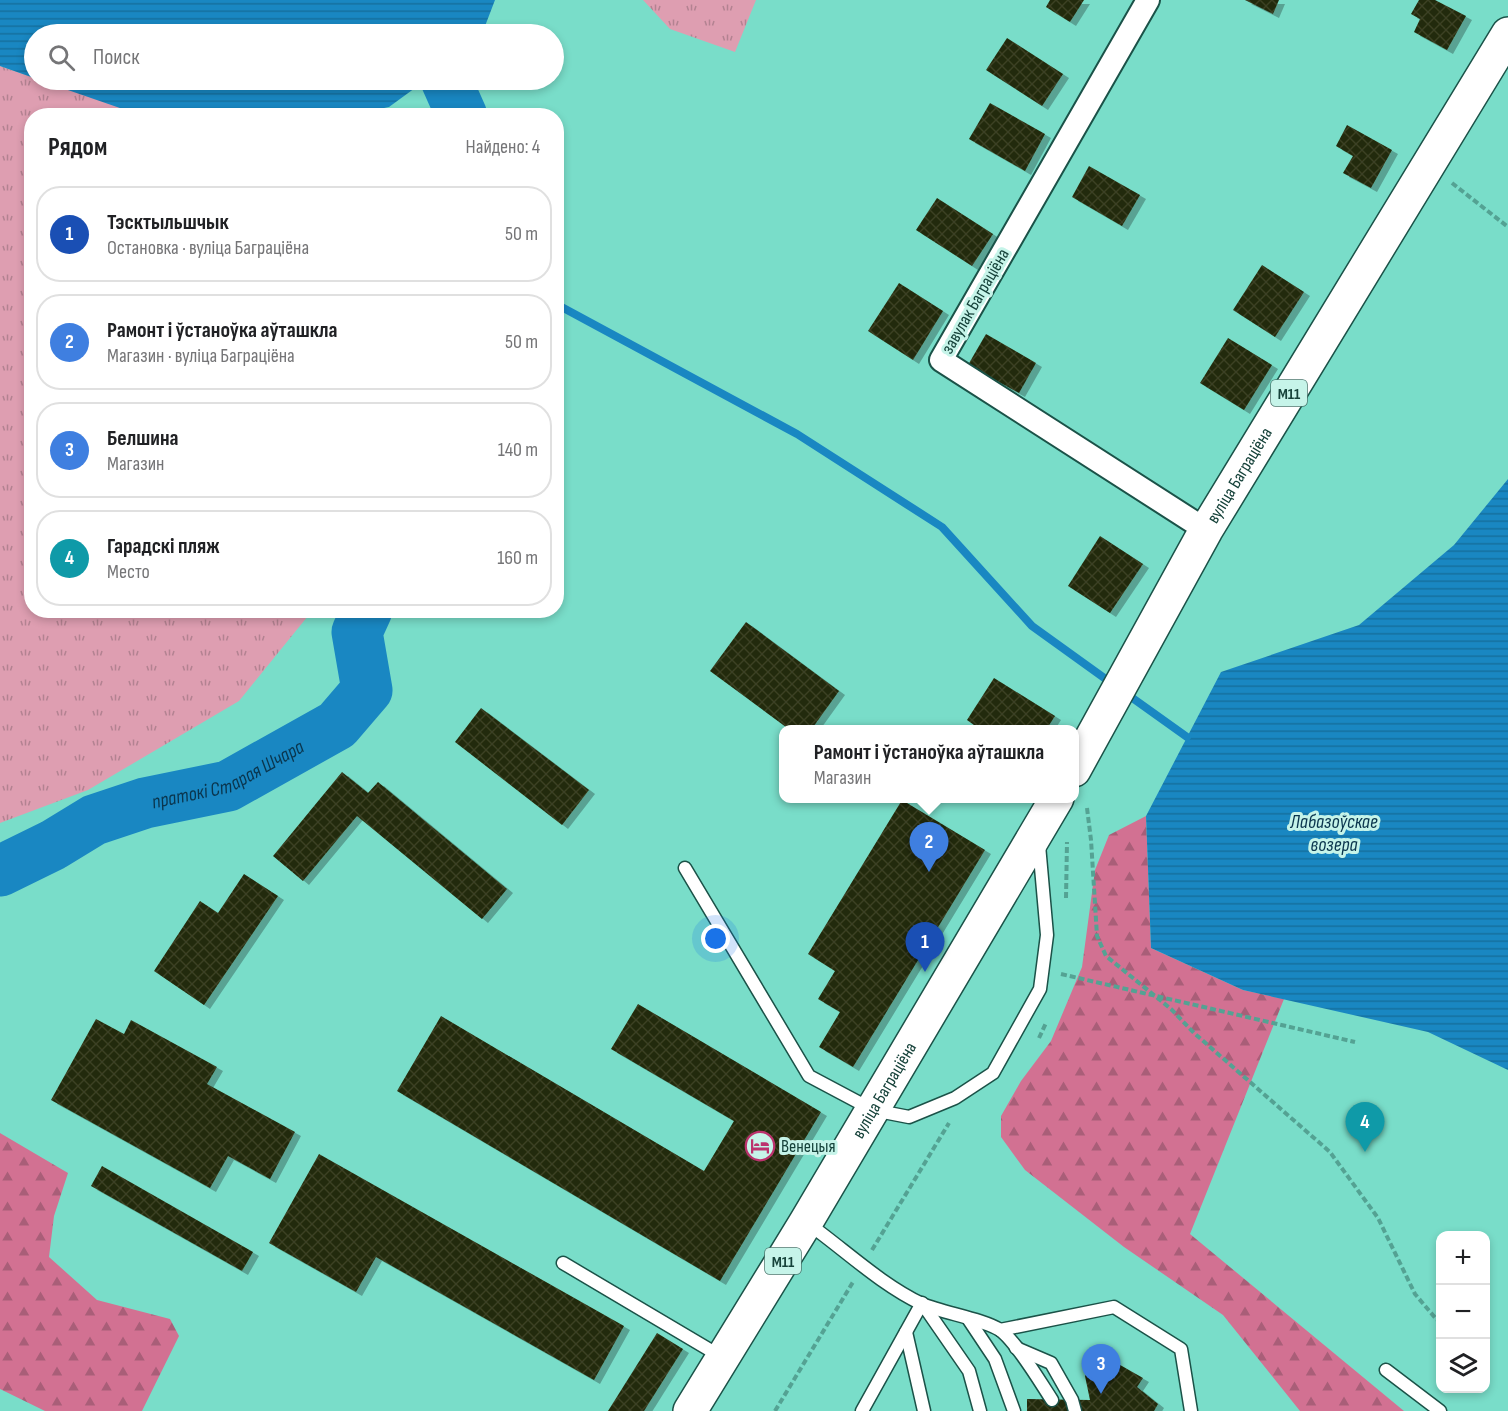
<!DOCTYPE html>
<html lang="ru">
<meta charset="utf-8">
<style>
body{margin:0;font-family:"Sofia Sans Condensed",sans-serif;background:#f2f2f2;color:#202124}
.controls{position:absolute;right:18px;bottom:18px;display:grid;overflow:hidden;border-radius:12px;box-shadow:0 3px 9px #0003}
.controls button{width:54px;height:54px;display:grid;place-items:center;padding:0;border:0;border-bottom:2px solid #e0e0e0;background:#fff;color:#202124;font:30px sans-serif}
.you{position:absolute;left:716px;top:939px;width:21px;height:21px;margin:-15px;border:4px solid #fff;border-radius:50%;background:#1a73e8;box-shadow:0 0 0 9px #1a73e833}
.badge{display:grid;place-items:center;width:39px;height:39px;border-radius:50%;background:#ea580c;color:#fff;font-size:20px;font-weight:700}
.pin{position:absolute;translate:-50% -50px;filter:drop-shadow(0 2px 3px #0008)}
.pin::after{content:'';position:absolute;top:32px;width:21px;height:18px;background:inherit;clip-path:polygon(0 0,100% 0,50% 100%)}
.popup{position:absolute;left:779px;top:725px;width:300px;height:78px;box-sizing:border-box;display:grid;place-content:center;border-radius:12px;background:#fff;filter:drop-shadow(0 2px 4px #0005);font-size:20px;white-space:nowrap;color:#757577}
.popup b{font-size:22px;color:#202124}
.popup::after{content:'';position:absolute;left:50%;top:100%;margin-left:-12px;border:12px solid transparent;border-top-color:#fff}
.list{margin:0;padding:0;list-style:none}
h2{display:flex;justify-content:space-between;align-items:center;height:78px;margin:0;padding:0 24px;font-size:26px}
h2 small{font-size:20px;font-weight:400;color:#757577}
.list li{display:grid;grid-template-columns:39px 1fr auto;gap:18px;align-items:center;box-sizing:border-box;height:96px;margin:0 12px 12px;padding:0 12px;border:2px solid #e0e0e0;border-radius:24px}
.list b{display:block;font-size:22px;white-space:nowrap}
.list p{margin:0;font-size:20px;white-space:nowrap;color:#757577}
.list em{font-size:20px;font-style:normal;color:#757577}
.icon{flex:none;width:33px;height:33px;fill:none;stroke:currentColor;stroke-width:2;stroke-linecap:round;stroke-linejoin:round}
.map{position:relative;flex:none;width:1508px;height:1411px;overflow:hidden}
.search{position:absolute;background:#fff;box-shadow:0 3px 9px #0003;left:24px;top:24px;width:540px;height:66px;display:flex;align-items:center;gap:15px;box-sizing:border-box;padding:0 21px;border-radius:33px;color:#757577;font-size:22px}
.panel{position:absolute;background:#fff;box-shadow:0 3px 9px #0003;left:24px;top:108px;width:540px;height:510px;border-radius:24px}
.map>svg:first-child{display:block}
.grass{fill:url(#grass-tufts)}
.forest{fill:url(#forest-firs)}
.water{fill:url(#water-rules)}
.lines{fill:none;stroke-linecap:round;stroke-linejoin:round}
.stream{stroke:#1987c2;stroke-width:8}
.river{stroke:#1987c2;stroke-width:51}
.building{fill:url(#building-cross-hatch);filter:url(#shadow)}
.service-casing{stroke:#1b5248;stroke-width:15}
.minor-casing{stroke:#1b5248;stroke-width:26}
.trunk-casing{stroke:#1b5248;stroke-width:36}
.path{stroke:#54a293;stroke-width:4;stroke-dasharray:6 3;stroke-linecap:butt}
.service{stroke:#fff;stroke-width:12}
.minor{stroke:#fff;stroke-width:22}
.trunk{stroke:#fff;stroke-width:33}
.labels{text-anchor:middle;stroke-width:6;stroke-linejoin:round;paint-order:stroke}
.shield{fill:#c6f4e9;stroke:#4b776e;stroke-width:1.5}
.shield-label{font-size:16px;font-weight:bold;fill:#16423a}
.street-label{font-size:18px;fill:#16423a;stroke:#c6f4e9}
.poi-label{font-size:18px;fill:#16423a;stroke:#c6f4e9;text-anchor:start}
.water-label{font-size:20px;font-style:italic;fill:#0a354d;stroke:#c6f4e9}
</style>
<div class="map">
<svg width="1508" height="1411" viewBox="0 0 1508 1411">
<defs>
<pattern id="grass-tufts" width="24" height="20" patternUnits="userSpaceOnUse" patternTransform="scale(1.5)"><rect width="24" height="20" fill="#de9eb1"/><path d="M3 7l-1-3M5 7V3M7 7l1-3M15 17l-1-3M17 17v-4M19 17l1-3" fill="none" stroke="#b38291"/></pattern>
<pattern id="forest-firs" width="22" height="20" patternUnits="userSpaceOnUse" patternTransform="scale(1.5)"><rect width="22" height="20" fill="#d27192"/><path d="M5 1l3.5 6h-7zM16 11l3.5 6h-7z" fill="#a95e78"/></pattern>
<pattern id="water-rules" width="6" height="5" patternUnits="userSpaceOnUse" patternTransform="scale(1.5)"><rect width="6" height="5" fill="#1987c2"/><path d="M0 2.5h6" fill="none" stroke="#15709f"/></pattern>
<pattern id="building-cross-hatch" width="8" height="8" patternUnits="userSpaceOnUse" patternTransform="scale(1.5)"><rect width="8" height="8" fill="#232909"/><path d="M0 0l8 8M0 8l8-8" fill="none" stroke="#3a4125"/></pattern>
<filter id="shadow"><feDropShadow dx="6" dy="4" stdDeviation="0" flood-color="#0004"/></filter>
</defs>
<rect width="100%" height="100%" fill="#79ddc9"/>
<g class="grass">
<polygon points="643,0 756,0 735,52 670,29"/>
<polygon points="0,66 143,115 32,116 32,610 312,611 239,701 88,790 0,823"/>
</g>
<g class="forest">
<polygon points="1146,816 1151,948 1243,990 1284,999 1190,1234 1404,1411 1300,1411 1223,1315 1124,1247 1025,1170 1001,1137 1001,1116 1021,1081 1051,1041 1082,967 1095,870 1109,835"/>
<polygon points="0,1133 68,1173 54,1216 49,1257 97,1300 170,1319 179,1336 142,1411 45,1411 0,1389"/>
</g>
<g class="water">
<polygon points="0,0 495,0 482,34 34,34 34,78 0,66"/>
<polygon points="39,80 426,80 389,107 350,115 143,116"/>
<polygon points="1508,479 1508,1070 1428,1032 1243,990 1151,948 1146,816 1221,672 1359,625 1454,545"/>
</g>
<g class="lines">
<g class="stream">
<polyline points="556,304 797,434 942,527 1032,626 1114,685"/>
<polyline points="1124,692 1187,737"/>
</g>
<g class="river">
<polyline points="446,80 462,116"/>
<path id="s1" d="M 0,871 L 53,845 L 94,820 L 145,803 L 228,786 L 337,725 L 367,690 L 357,632 L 367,610"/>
</g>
</g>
<g class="building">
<polygon points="1050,0 1084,0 1070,22 1046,7"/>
<polygon points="1245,0 1279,0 1273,14"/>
<polygon points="1419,0 1435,0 1466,16 1447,50 1414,32 1420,19 1411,14"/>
<polygon points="1007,38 1063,74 1042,106 986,70"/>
<polygon points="990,103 1045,134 1025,171 969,139"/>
<polygon points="1347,125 1392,150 1371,188 1343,173 1353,156 1336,146"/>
<polygon points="1089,166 1140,195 1122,226 1072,197"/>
<polygon points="937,198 993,234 972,266 916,230"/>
<polygon points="1262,265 1304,292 1275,337 1233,310"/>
<polygon points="899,283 943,311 913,360 868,331"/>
<polygon points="986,334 1036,363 1019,393 968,365"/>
<polygon points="1228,338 1272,365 1244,410 1200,383"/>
<polygon points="1100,536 1143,564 1110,613 1068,586"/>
<polygon points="746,622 839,691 811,730 790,730 710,671"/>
<polygon points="994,678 1055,716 1046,730 981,730 967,720"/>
<polygon points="481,708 589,790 562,825 455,742"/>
<polygon points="342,772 368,793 378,782 507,889 482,919 357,816 303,881 273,856"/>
<polygon points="902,800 985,850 853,1067 819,1047 840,1012 818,999 835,971 808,954"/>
<polygon points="244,874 278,896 204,1005 154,971 200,901 218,913"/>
<polygon points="638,1004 821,1112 720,1281 397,1091 441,1016 704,1171 734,1121 611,1049"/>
<polygon points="96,1019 124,1034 131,1020 217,1067 207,1084 295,1132 270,1179 228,1156 210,1188 51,1100"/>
<polygon points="319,1154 624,1326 594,1380 376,1257 356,1292 269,1243"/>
<polygon points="102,1166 253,1252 242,1271 91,1186"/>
<polygon points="657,1333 683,1349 644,1411 608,1411"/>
<polygon points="1099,1353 1143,1378 1137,1387 1158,1404 1154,1411 1027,1411 1027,1399 1090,1400 1085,1376"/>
</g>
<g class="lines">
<g class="service-casing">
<g id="service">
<polyline points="685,868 809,1076 873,1110 909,1117 955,1098 993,1073 1040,989 1047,935 1039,845"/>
<path d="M 806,1222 C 844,1249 880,1284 922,1304 C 943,1313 983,1319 1000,1330 C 1016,1341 1040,1382 1052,1400"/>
<polyline points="563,1263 720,1356"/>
<polyline points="969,1320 995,1359 1014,1411"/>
<polyline points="1000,1330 1114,1307 1181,1349 1191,1411"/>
<polyline points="906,1332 924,1411"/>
<polyline points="1016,1348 1051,1363 1072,1400 1075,1411"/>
<polyline points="1386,1370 1440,1411"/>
<polyline points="862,1411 922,1303 969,1371 980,1411"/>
</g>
</g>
<g class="minor-casing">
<polyline id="minor" points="1148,0 941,360 1206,530"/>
</g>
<g class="trunk-casing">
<g id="trunk">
<path id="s2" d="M 1074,770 L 1206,530 L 1508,34"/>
<path id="s3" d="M 690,1411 L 806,1222 L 1057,798"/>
</g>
</g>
<g class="path">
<polyline points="1452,183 1508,227"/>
<polyline points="1087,808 1091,840 1097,936 1106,956 1171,1009 1194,1033 1330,1152 1378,1218 1415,1294 1437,1320"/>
<polyline points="1066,898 1067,842"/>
<polyline points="1061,974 1355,1042"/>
<polyline points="1039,1038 1046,1023"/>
<polyline points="872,1250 949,1123"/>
<polyline points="775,1411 853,1282"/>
</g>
<use href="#service" class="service"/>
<use href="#minor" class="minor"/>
<use href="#trunk" class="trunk"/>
</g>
<defs>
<g id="hotel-ring" transform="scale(1.5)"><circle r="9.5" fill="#c6f4e9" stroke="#bc326d" stroke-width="1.5"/><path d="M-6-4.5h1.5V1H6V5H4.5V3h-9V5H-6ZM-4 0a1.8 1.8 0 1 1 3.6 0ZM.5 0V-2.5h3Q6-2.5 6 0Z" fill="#bc326d"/></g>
</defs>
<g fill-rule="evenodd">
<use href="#hotel-ring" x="760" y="1146"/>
</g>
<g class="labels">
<g class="shield">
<rect x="1271" y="380" width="36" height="26" rx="4.5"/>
<rect x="765" y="1248" width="36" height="26" rx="4.5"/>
</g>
<g class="shield-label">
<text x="1289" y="399">М11</text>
<text x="783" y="1267">М11</text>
</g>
<g class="street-label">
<text transform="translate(975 301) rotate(-60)" y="6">завулак Баграціёна</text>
<text dy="6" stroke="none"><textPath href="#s2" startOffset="338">вуліца Баграціёна</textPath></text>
<text dy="6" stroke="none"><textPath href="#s3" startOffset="375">вуліца Баграціёна</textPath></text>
</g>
<g class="poi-label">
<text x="781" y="1152">Венецыя</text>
</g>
<g class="water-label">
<text dy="7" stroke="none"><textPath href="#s1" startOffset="249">пратокі Старая Шчара</textPath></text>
<text x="1334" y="828">Лабазоўскае<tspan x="1334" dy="23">возера</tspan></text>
</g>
</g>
</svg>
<div class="controls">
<button>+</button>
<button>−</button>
<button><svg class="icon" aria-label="layers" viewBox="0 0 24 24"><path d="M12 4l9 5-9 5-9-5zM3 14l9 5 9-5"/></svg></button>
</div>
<div class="you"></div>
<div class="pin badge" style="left:925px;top:972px;background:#1a4fb4">1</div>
<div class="pin badge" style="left:929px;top:872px;background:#3f7fe0">2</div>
<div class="popup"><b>Рамонт і ўстаноўка аўташкла</b>Магазин</div>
<div class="pin badge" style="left:1101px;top:1394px;background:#3f7fe0">3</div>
<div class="pin badge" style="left:1365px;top:1152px;background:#0f9aa8">4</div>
<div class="search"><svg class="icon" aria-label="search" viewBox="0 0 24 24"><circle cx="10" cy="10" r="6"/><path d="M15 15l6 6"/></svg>Поиск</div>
<section class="panel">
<h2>Рядом<small>Найдено: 4</small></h2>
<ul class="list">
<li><span class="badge" style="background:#1a4fb4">1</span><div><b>Тэсктыльшчык</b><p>Остановка · вуліца Баграціёна</p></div><em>50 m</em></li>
<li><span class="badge" style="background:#3f7fe0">2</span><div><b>Рамонт і ўстаноўка аўташкла</b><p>Магазин · вуліца Баграціёна</p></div><em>50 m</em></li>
<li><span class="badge" style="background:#3f7fe0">3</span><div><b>Белшина</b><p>Магазин</p></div><em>140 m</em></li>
<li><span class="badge" style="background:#0f9aa8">4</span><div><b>Гарадскі пляж</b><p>Место</p></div><em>160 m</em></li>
</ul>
</section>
</div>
